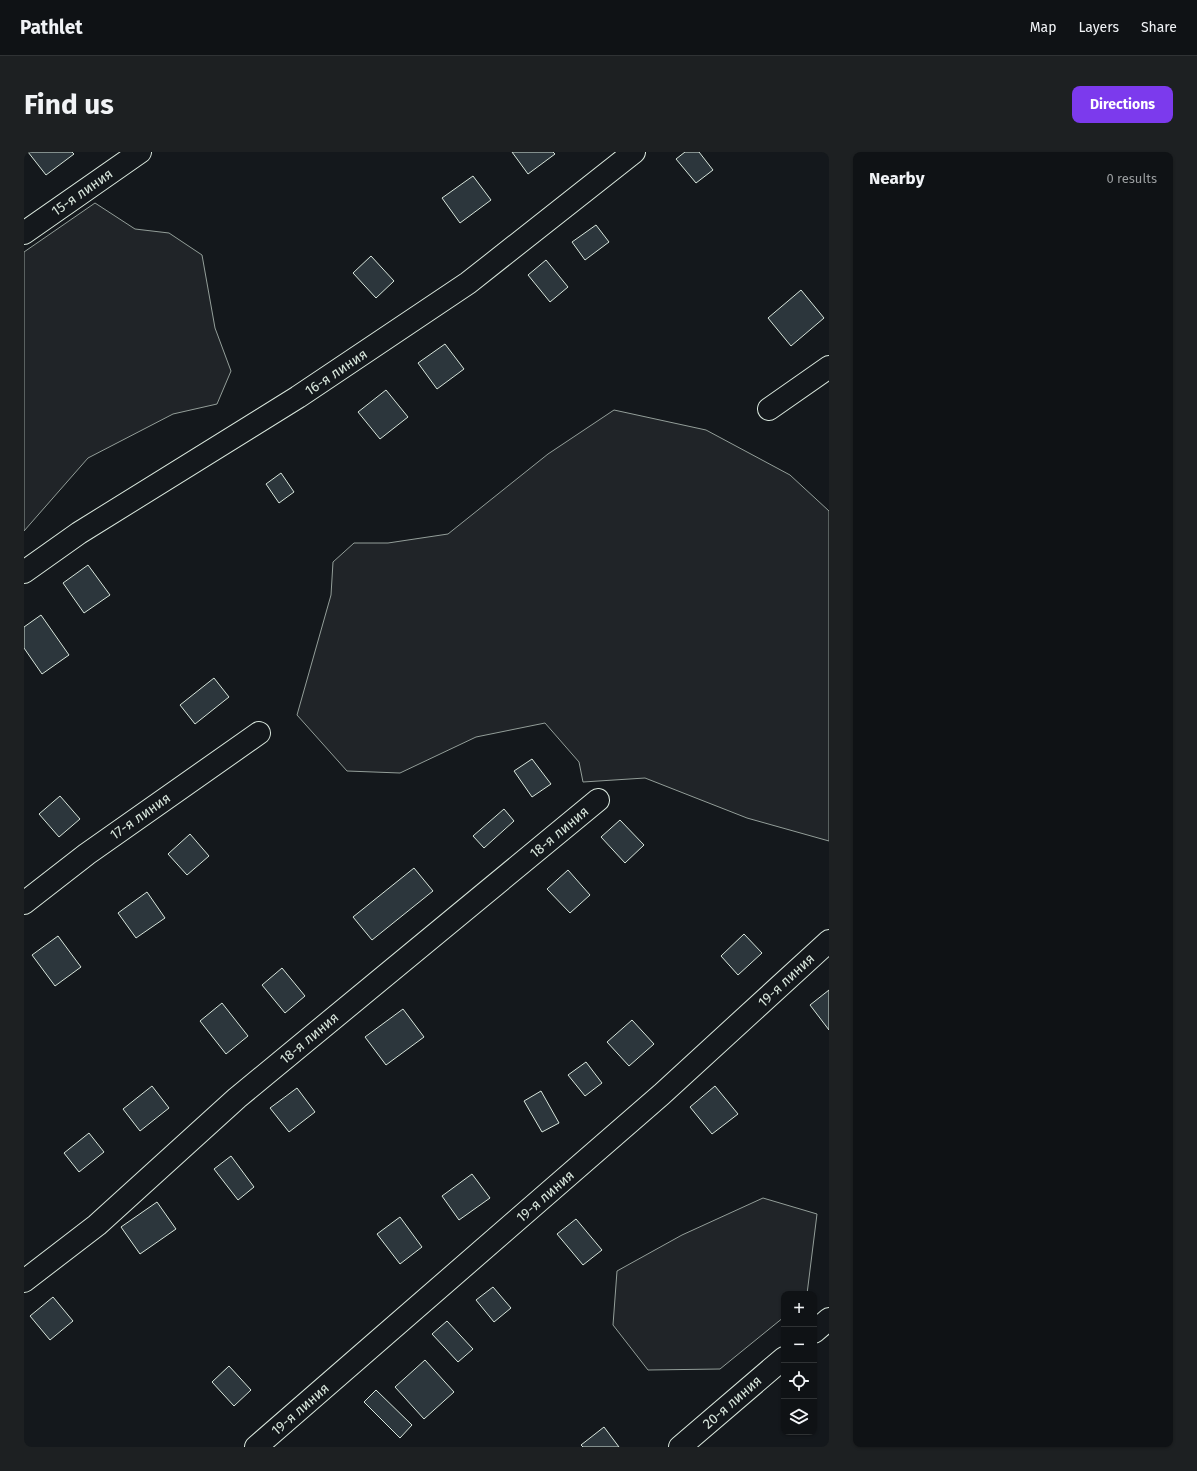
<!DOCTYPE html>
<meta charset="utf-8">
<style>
body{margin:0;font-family:"Fira Sans",sans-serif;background:#1d2022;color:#f1f3f6}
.controls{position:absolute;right:12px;bottom:12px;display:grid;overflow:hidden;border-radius:8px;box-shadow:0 1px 3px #0004}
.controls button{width:36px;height:36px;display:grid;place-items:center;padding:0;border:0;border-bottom:1px solid #2f3234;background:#0f1215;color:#f1f3f6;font:20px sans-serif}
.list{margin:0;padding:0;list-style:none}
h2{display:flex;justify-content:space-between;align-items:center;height:52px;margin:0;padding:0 16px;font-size:17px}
h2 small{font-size:13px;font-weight:400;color:#9b9ea0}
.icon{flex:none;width:22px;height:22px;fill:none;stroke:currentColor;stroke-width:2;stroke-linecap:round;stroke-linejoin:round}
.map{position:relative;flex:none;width:805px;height:1295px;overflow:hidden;border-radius:8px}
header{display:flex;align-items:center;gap:24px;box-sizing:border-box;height:56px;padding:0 20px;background:#0f1215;border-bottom:1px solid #2f3234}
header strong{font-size:19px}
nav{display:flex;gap:22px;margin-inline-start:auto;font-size:14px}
.intro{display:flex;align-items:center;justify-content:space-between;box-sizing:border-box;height:96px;padding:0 24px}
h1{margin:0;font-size:28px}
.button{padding:10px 18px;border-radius:8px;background:#7c3aed;color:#fff;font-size:14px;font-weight:700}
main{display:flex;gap:24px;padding:0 24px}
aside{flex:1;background:#0f1215;border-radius:8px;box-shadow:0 1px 3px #0004}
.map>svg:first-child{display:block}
.green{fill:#202428;stroke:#939e99}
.building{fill:#2c363c;stroke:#d8e6dc}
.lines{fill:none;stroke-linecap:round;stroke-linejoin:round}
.minor-casing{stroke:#d8e6dc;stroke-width:24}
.minor{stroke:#14181c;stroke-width:22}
.labels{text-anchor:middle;stroke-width:3;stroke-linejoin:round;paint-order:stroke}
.street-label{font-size:14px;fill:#d8e6dc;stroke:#14181c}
</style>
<header>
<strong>Pathlet</strong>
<nav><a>Map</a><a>Layers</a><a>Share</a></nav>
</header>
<div class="intro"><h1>Find us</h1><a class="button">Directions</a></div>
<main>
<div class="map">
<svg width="805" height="1295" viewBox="0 0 805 1295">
<rect width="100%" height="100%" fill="#14181c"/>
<g class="green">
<polygon points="71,51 111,77 145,81 178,103 191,176 207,219 193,252 149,262 64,306 0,379 0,100"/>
<polygon points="590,258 682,278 766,323 805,359 805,689 723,666 621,626 559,630 555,610 521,571 452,585 376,621 323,619 273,563 307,443 309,410 330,391 364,391 424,382 524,302"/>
<polygon points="739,1046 793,1062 783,1142 760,1142 760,1165 696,1217 624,1218 589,1173 593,1119 658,1083"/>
</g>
<g class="building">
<polygon points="4,0 48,0 50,2 22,23"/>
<polygon points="488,0 529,0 531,2 504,22"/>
<polygon points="661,0 675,0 689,18 672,31 652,7"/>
<polygon points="449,24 467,48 436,71 418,46"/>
<polygon points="572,73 585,90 561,108 548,90"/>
<polygon points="347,104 370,129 352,146 329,121"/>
<polygon points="522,108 544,135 526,150 504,123"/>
<polygon points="777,138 800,166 767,194 744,166"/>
<polygon points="421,192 440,217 413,237 394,211"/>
<polygon points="362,238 384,265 356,287 334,260"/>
<polygon points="257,321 270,340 255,351 242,332"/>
<polygon points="64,413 86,443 60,461 39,431"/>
<polygon points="17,463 45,503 18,522 0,496 0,475"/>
<polygon points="190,526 205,545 171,572 156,553"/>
<polygon points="508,607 527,632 508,645 490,619"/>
<polygon points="36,644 56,667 35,685 15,662"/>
<polygon points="480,657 490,669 460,696 449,684"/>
<polygon points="596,668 620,693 601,711 577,685"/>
<polygon points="166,682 185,704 163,723 144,702"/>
<polygon points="390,716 409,739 348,788 329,765"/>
<polygon points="544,718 566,743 546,761 523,737"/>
<polygon points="123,740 141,766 112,786 94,761"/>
<polygon points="720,782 738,801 714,823 697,804"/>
<polygon points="34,784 57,815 31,834 8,803"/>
<polygon points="258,816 281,844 261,861 238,833"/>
<polygon points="805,838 805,878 786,853"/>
<polygon points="198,851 224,884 202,902 176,869"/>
<polygon points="379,857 400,885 362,913 341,885"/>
<polygon points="608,868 630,892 605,914 583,890"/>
<polygon points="562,910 578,931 561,944 544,923"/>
<polygon points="128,934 145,956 116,979 99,957"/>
<polygon points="691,934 714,962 688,982 666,955"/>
<polygon points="273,936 291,960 265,980 246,956"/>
<polygon points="517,939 535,971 518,980 500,949"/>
<polygon points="65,981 80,1000 55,1020 40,1001"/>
<polygon points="207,1004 230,1035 214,1048 190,1017"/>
<polygon points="448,1022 466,1046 435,1068 418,1044"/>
<polygon points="133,1050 152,1077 116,1102 97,1075"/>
<polygon points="376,1065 398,1095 376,1112 353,1082"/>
<polygon points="552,1067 578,1098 559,1113 533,1082"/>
<polygon points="469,1135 487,1156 470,1170 452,1148"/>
<polygon points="29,1145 49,1169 26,1188 6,1164"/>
<polygon points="423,1169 449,1197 434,1210 408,1182"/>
<polygon points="401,1208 430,1240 400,1267 371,1235"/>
<polygon points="205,1214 227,1238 210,1254 188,1230"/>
<polygon points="352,1238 388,1273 376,1286 340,1250"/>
<polygon points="580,1275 595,1295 559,1295 557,1293"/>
</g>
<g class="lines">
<g class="minor-casing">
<g id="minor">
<polyline points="0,81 116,0"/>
<polyline points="745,257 805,215"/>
<polyline points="0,420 55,381 274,245 444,131 610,0"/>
<polyline points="0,751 63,702 235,581"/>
<polyline points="0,1129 73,1073 213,946 574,648"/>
<polyline points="790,1180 805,1167"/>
<polyline points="232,1295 638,942 805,789"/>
<polyline points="656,1295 760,1206"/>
</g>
</g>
<use href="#minor" class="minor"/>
</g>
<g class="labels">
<g class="street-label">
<text transform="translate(58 40) rotate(-35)" y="5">15-я линия</text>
<text transform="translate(312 220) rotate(-34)" y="5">16-я линия</text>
<text transform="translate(116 664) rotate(-35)" y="5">17-я линия</text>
<text transform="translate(535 680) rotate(-40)" y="5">18-я линия</text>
<text transform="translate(762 828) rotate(-43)" y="5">19-я линия</text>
<text transform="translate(285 886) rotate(-40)" y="5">18-я линия</text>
<text transform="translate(521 1044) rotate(-41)" y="5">19-я линия</text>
<text transform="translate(708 1250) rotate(-41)" y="5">20-я линия</text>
<text transform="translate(276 1257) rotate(-41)" y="5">19-я линия</text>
</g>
</g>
</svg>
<div class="controls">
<button>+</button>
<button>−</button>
<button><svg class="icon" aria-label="locate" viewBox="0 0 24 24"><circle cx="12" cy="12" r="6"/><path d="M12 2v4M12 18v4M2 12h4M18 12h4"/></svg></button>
<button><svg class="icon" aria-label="layers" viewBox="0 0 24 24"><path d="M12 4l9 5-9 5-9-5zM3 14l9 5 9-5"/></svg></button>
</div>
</div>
<aside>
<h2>Nearby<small>0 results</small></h2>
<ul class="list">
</ul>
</aside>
</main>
